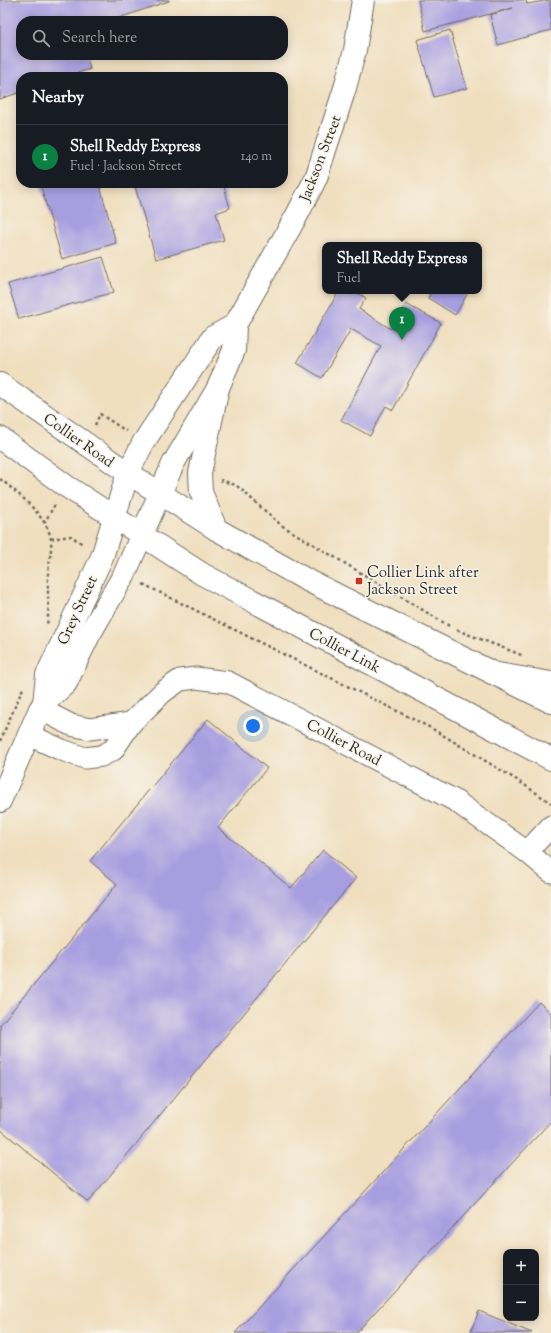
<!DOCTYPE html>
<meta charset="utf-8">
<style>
body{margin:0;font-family:"Sorts Mill Goudy",serif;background:#242831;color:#f1f3f6}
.controls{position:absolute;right:12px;bottom:12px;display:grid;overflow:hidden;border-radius:8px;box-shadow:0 2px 10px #0003}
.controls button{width:36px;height:36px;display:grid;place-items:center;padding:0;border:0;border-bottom:1px solid #363941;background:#171b24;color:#f1f3f6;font:20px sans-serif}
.you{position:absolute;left:253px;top:726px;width:14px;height:14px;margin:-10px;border:3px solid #fff;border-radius:50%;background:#1a73e8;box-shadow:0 0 0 6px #1a73e833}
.badge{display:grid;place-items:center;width:26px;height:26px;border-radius:50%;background:#0b8043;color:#fff;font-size:13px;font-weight:700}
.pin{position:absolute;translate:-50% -33px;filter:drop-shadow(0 1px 2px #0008)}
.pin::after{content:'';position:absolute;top:21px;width:14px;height:12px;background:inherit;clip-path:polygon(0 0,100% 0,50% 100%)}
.popup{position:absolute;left:322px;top:242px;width:160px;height:52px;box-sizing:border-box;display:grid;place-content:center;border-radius:8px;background:#171b24;filter:drop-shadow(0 1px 3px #0005);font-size:13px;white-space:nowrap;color:#9ea1a6}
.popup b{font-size:15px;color:#f1f3f6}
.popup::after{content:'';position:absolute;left:50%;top:100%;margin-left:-8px;border:8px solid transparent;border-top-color:#171b24}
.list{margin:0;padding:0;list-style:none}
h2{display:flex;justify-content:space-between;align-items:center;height:52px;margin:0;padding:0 16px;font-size:17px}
h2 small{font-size:13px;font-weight:400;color:#9ea1a6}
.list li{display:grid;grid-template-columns:26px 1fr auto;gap:12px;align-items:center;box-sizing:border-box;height:64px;padding:0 16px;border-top:1px solid #363941}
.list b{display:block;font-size:15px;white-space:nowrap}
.list p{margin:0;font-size:13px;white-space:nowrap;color:#9ea1a6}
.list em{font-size:13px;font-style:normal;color:#9ea1a6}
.icon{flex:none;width:22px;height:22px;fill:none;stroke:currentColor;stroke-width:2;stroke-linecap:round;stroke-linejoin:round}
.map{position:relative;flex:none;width:551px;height:1333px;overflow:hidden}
.search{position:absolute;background:#171b24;box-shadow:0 2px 10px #0003;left:16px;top:16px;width:272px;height:44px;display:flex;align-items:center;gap:10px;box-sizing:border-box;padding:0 14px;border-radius:16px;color:#9ea1a6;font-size:15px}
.panel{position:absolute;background:#171b24;box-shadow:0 2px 10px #0003;left:16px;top:72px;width:272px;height:116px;border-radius:16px}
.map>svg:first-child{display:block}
.building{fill:#a79ee0}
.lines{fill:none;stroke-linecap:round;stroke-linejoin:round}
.street-casing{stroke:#706a5f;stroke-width:23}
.secondary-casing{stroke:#706a5f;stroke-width:24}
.primary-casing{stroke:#706a5f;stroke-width:24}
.highway-casing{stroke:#706a5f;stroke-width:24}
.path{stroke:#706a5f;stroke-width:2.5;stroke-dasharray:3 3;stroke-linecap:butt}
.street{stroke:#fff;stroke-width:21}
.secondary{stroke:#fff;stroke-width:22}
.primary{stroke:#fff;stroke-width:22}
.highway{stroke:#fff;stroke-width:22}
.poi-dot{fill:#c8321e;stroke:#f7f3e8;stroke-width:1.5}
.labels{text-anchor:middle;stroke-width:3;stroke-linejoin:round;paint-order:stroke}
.street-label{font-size:15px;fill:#2b2b2b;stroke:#f7f3e8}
.poi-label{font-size:15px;fill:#2b2b2b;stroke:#f7f3e8;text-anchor:start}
</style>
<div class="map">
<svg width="551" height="1333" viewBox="0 0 551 1333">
<rect width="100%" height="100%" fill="#f7f3e8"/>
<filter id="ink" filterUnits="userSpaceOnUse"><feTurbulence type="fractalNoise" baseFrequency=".025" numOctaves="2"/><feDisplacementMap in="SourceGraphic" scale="8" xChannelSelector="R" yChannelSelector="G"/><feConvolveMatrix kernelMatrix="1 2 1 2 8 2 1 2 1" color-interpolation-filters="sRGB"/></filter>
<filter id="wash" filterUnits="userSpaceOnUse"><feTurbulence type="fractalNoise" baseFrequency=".012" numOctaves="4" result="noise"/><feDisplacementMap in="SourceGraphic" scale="16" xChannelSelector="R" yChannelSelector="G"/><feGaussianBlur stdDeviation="0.9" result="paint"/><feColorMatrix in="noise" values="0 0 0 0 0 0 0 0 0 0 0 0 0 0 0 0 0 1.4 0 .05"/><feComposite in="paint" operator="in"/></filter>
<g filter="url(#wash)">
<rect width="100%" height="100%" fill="#f0dfbf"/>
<g id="blocks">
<g class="building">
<polygon points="0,0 169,0 169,1 110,21 21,21 21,55 86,55 90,69 65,77 21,77 21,92 0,99"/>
<polygon points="418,0 526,0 527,4 550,0 551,30 498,45 490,15 513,8 425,31"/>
<polygon points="450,30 467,88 434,97 417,40"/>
<polygon points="40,183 99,183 116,243 62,259"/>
<polygon points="134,183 223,183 230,208 216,213 224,240 156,259"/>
<polygon points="103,257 114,292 19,319 8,284"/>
<polygon points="339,291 354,291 366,298 359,309 391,329 406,304 441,323 393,410 386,406 370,436 341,420 381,346 351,329 322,378 297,363"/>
<polygon points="432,291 469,291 455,315 428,298"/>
<polygon points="208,719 267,768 218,828 291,888 323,850 356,878 88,1202 0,1129 0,1025 117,884 90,861"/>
<polygon points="539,1002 551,1013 551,1121 375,1312 356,1333 235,1333"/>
<polygon points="479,1311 532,1333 470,1333"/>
</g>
</g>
</g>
<g filter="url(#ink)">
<use href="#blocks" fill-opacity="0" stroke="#706a5f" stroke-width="1"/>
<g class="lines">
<g class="street-casing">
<g id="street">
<polyline points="40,709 71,725 90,729 131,723"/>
<polyline points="29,735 62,750 85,758 101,756 113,750 131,723 163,692 180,680 196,678 228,682 454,800 527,852 551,872"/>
<polyline points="527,852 551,826"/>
</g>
</g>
<g class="secondary-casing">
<g id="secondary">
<polyline points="44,703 47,675 102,557 128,473 143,443 213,337 235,325"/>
<polyline points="0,801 40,709 44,703 66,683 89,635 125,573 173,464 218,388 234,350 235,325 297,215 316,178 345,88 355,50 363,0"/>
</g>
</g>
<g class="primary-casing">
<g id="primary">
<polyline points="0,384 128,473 216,529 305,579 551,702"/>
<polyline points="0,438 66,486 202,574 551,759"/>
<polyline points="216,529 201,492 200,473 218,388"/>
</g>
</g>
<g class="highway-casing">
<polyline id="highway" points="492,673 551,683"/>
</g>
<g class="path">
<polyline points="95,425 100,414 126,431"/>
<path d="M 0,479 C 16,491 49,518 51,540 C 52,552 48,565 48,577 C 47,593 50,608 47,624"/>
<polyline points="220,480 236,485 281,525 451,627"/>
<polyline points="44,523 56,503"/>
<polyline points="51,539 71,536 84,545"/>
<polyline points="143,584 431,728 517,780 551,803"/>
<polyline points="457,630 524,656"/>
<polyline points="0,741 24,686"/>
</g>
<use href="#street" class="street"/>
<use href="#secondary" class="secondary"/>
<use href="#primary" class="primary"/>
<use href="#highway" class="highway"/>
</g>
</g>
<rect class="poi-dot" x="355" y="577" width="8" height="8" rx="2"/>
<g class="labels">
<g class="street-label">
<text transform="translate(320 158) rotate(-69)" y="5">Jackson Street</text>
<text transform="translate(79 440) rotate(35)" y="5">Collier Road</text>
<text transform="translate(77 610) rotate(-65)" y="5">Grey Street</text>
<text transform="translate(345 650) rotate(28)" y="5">Collier Link</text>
<text transform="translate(344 742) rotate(28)" y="5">Collier Road</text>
</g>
<g class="poi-label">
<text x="367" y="577">Collier Link after<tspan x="367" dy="17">Jackson Street</tspan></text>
</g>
</g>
</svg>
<div class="controls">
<button>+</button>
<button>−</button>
</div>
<div class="you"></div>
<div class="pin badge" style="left:402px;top:340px">1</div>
<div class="popup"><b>Shell Reddy Express</b>Fuel</div>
<div class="search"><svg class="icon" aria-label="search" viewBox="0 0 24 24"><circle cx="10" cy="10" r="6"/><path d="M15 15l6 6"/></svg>Search here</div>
<section class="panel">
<h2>Nearby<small></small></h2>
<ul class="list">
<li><span class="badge">1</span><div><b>Shell Reddy Express</b><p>Fuel · Jackson Street</p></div><em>140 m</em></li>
</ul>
</section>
</div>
